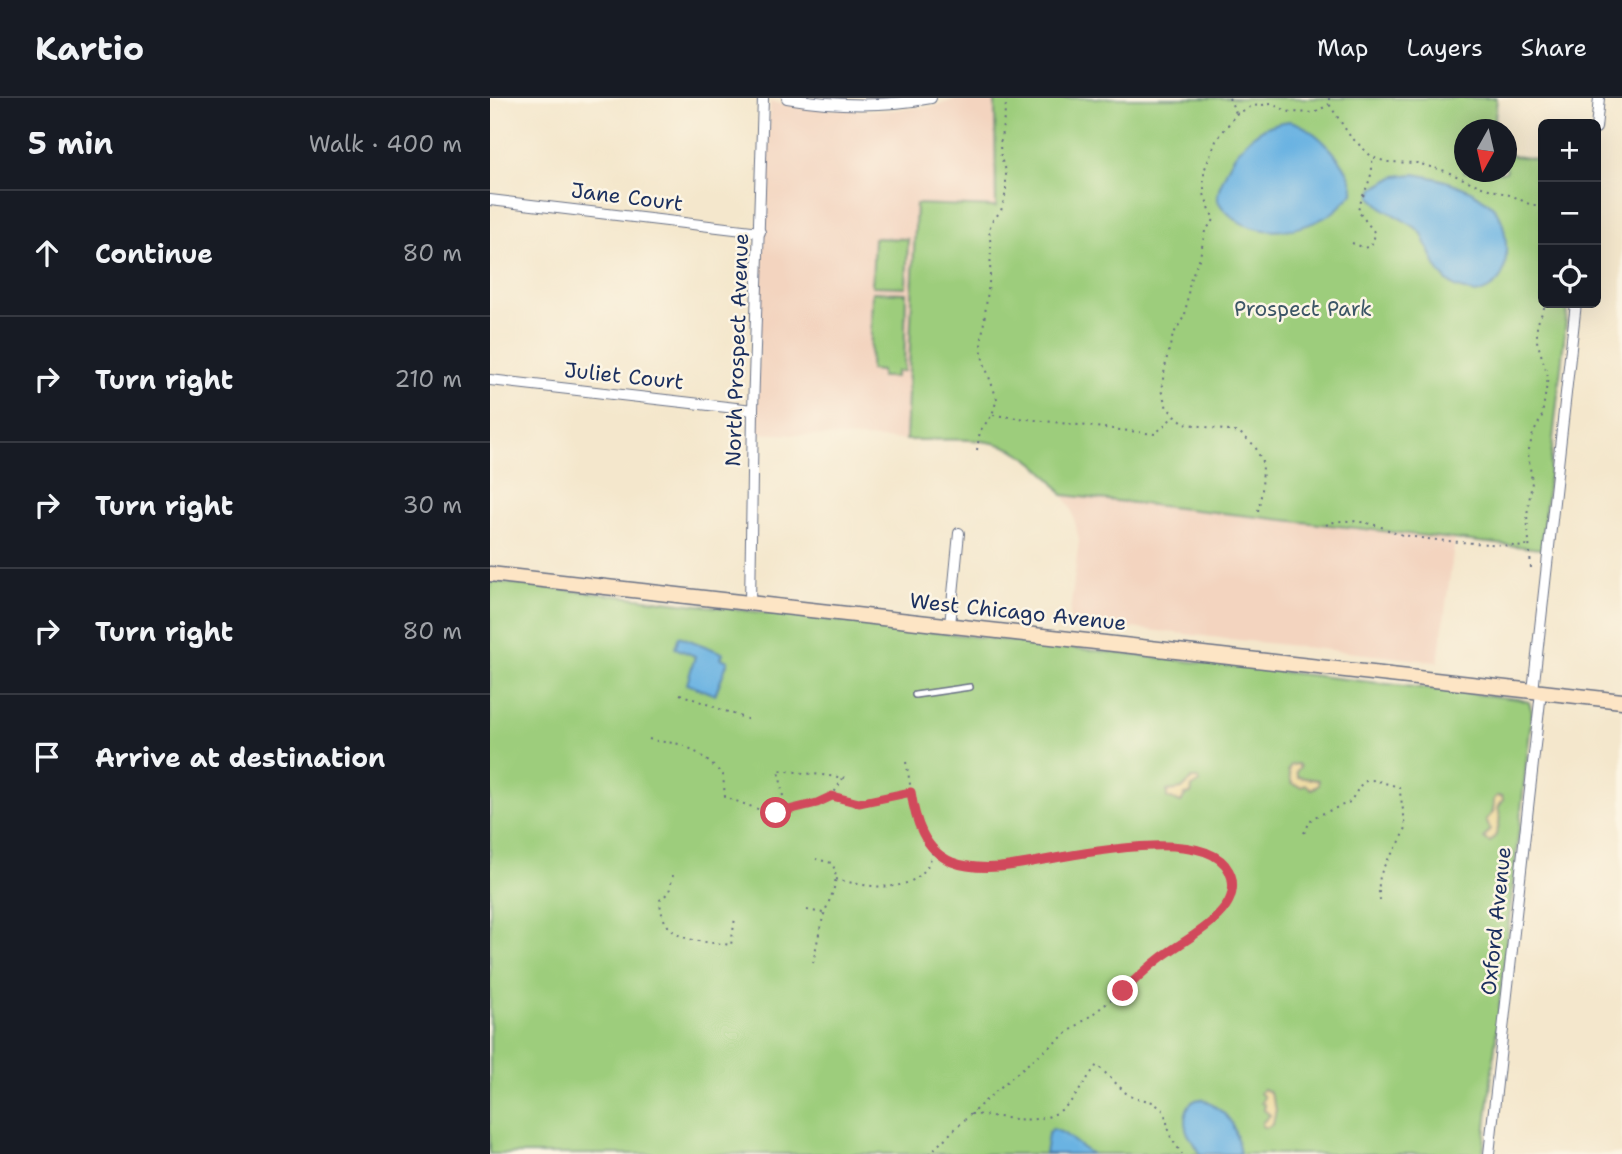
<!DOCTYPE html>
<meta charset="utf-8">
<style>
body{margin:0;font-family:"Shantell Sans",sans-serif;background:#20242c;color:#f1f3f6}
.controls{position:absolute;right:21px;top:21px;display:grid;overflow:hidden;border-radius:10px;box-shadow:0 7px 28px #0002}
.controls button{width:63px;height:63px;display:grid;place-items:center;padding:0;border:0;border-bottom:2px solid #363941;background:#171b24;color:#f1f3f6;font:35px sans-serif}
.compass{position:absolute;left:964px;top:21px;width:63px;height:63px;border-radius:50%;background:#171b24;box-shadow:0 7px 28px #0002;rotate:188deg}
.stop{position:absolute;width:21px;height:21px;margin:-16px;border:5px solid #d1495b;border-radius:50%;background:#fff}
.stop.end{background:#d1495b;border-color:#fff;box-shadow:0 2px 7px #0008}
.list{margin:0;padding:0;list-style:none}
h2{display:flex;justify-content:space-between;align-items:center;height:91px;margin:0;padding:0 28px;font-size:30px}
h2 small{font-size:23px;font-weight:400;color:#9ea1a6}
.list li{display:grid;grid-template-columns:46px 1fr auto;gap:21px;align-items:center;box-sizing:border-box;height:126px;padding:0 28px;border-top:2px solid #363941}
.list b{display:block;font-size:26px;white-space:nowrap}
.list em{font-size:23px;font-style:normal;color:#9ea1a6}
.icon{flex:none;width:38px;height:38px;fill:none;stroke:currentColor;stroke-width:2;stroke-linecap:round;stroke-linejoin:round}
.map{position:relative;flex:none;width:1132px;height:1056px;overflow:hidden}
header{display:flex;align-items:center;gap:42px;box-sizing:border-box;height:98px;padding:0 35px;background:#171b24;border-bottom:2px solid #363941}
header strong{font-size:33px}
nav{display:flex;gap:38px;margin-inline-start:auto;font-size:24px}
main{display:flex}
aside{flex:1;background:#171b24}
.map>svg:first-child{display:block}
.built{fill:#f3d4bf}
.green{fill:#9dcd7c;stroke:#5c7e6d;stroke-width:2}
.sand{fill:#eeda9e;stroke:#84847e;stroke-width:2}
.water{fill:#6ab3e2;stroke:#4271a0;stroke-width:2}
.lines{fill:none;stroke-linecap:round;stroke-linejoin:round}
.service-casing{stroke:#676f84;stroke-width:8}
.minor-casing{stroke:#676f84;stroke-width:12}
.secondary-casing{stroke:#676f84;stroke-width:17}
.path{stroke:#676f84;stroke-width:2;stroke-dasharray:2 5;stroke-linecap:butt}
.service{stroke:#fff;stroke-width:5}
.minor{stroke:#fff;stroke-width:10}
.secondary{stroke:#fde5c5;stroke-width:14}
.route{stroke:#d1495b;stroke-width:9}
.labels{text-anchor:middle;stroke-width:5;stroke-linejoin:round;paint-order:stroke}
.street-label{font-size:21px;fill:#1b2f5e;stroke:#fcf5e5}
.park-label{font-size:21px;fill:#3c5666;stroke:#fcf5e5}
</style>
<header>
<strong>Kartio</strong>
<nav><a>Map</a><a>Layers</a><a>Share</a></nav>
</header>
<main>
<aside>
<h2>5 min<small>Walk · 400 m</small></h2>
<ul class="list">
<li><svg class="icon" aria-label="ahead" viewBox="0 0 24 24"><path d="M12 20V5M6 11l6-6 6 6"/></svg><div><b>Continue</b></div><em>80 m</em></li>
<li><svg class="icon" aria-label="right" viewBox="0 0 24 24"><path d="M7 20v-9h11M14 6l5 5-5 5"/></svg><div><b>Turn right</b></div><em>210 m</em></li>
<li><svg class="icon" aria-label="right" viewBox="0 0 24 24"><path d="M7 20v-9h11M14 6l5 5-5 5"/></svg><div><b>Turn right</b></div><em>30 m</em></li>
<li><svg class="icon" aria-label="right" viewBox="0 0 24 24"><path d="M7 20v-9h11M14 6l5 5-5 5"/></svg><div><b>Turn right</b></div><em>80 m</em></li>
<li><svg class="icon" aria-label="arrive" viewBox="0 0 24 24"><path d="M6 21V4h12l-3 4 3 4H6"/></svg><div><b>Arrive at destination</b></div></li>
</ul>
</aside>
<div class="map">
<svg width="1132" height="1056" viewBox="0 0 1132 1056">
<rect width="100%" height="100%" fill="#fcf5e5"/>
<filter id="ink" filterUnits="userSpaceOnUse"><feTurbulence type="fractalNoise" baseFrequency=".0143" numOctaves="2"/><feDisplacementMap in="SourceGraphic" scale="14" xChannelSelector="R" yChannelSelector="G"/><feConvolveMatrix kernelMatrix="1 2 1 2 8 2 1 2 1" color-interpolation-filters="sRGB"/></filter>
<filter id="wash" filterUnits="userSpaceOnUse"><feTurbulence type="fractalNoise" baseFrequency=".00686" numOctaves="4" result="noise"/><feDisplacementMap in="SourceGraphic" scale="28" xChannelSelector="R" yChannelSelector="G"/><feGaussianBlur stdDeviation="1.57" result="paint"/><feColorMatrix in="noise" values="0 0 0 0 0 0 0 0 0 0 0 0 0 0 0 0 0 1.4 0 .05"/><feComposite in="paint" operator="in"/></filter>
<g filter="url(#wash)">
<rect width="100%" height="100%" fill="#f4e7cc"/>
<g class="built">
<polygon points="470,0 505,0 507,109 426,106 416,342 265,335 280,4 328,11 401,12 445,8"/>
<polygon points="573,397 965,441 948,564 579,523 589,442 582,412"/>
</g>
<g class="green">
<path d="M 505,0 L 1007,0 L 1004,31 L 974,32 L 974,74 L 1016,74 L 1017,57 L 1053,62 L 1053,205 L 1078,205 L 1051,451 L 573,397 C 527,332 488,342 416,342 L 426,106 L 506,109 Z"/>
<polygon points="384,140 418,141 416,189 382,188"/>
<polygon points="382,194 416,195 414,273 406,273 406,279 391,279 391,273 380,272"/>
<polygon points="0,483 1028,601 1039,604 1042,614 993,1056 0,1056"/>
</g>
<g class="sand">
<polygon points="808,666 810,669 806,674 808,679 828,682 829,687 822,691 816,687 811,689 802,686 798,672 801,667"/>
<polygon points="702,681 708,681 710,684 702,689 701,696 695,697 691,704 677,700 677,693 692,691"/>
<path d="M 1007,698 L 1012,698 L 1013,702 L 1008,710 C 1012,719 1008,739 1000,744 L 994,740 L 1000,731 L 996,722 L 1003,714 L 1004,701 Z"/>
<polygon points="773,991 779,993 786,1011 783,1026 776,1030 772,1028 772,1025 780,1017 774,1012 774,1006 771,1005 774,999 770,995"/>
</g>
<g class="water">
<path d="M 799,23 C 823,26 866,72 863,95 C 856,102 849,111 839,117 C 812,133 774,140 746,122 C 740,117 730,110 728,102 C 727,95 730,87 733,81 C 743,52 767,26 799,23 Z"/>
<path d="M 924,76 C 951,80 985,90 1004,110 C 1013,120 1015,133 1016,146 C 1017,171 1014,188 986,196 L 965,189 L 956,182 L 949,174 L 932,136 L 925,129 L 894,111 L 881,99 L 884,90 L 906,78 Z"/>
<polygon points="189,538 233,555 231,560 238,563 225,597 197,586 205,558 185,550"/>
<path d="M 712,1001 C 741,1016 745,1025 750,1056 L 710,1056 C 707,1048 702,1043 698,1036 C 692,1023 695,1001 712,1001 Z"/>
<path d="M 562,1031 C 576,1033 587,1049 603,1056 L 555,1056 L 558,1036 Z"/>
</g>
</g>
<g filter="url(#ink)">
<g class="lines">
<g class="service-casing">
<polyline id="service" points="425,597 480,589"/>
</g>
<g class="minor-casing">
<g id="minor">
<path d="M 297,0 C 344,8 393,9 441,0"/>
<polyline points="1106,30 1109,0"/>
<polyline points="0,102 270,134"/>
<polyline points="0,282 263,312"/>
<polyline points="260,506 263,312 273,0"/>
<polyline points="460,527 469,435"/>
<polyline points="1043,593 1086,205"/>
<polyline points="999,1056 1051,594"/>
</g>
</g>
<g class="secondary-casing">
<polyline id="secondary" points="0,476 1132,603"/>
</g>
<g class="path">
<polyline points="739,0 746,15"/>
<polyline points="839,0 839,6 860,38 882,59 897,64 927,65 955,73 992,89 1023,98 1041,107 1053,107"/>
<path d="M 862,145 L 875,150 L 883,145 L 885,135 L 868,113 C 873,92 884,82 882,60"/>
<polyline points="503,317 665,336 684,318"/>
<polyline points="487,352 490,333 502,317 507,301 493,262 491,247 500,177 501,149 499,132 502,123 511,113 516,94 516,72 511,61 510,47 517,0"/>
<polyline points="768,413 772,393 773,366 765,348 750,335 694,325 677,310 671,292 677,259 683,237 695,217 700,182 710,159 715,133 724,122 714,96 714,73 726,43 746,16 763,8 781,6 800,14 825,15 839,6"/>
<path d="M 836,427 C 850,419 879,424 894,430 C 899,432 903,435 909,436 C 949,445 991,444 1032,449 L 1037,447"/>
<polyline points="1041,470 1037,417 1042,384 1038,355 1043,336 1052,318 1058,279 1047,243 1047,227 1056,205"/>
<polyline points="190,596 262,623"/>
<path d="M 159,641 C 170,645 181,643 192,647 C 206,652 222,666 233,677 L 235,699 L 276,714 L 295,713 L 342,698 L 353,680"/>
<path d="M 416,664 C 422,691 422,721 438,745 C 468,789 546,762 589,755 C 618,751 648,748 679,749 C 695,749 716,748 729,760 C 743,772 746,792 736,808 C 720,832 687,845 666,863 C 653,874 642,885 630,895 C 605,915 579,933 554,953 C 513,985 476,1020 439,1056"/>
<polyline points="344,698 369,705 420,694"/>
<polyline points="295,712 289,672 357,680"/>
<path d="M 814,735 L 822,720 L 860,704 L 872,685 L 876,683 L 884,682 L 909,689 L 916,729 C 908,758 883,765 890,802"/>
<path d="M 183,777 L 179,794 L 170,802 C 172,846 207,842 241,847 L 245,820"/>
<path d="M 346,781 C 380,790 433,800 443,753"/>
<polyline points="317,812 333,815"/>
<path d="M 323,865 C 326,850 329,834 333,820 C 338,801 352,785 342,765 L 326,761"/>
<path d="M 481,1016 C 507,1017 545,1029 568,1014 C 585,1004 595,982 607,967 L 639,998 L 663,1004 L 674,1013 L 681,1040 L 692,1056"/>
</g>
<use href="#service" class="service"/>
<use href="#minor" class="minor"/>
<use href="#secondary" class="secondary"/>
</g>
</g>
<g class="lines" filter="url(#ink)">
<path class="route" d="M 286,715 L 327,705 L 342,698 L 369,705 L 421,694 C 425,722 434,752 462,764 C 477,770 494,770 510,769 C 556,765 714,721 739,773 C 745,784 743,798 736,808 C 721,830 690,845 669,861 C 656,871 645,882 633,893"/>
</g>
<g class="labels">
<g class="street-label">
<text transform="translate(137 99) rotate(7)" y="7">Jane Court</text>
<text transform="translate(247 252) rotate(-88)" y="7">North Prospect Avenue</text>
<text transform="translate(134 278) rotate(6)" y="7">Juliet Court</text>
<text transform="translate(528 514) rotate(6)" y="7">West Chicago Avenue</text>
<text transform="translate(1006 823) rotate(-84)" y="7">Oxford Avenue</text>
</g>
<g class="park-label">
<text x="813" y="218">Prospect Park</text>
</g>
</g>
</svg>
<div class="controls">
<button>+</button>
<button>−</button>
<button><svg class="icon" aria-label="locate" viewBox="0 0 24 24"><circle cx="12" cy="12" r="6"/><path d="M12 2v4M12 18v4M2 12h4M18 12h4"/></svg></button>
</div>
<svg class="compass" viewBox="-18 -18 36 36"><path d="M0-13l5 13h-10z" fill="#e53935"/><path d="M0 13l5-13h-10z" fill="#9ea1a6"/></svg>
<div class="stop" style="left:286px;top:715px"></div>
<div class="stop end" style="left:633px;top:893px"></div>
</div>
</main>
